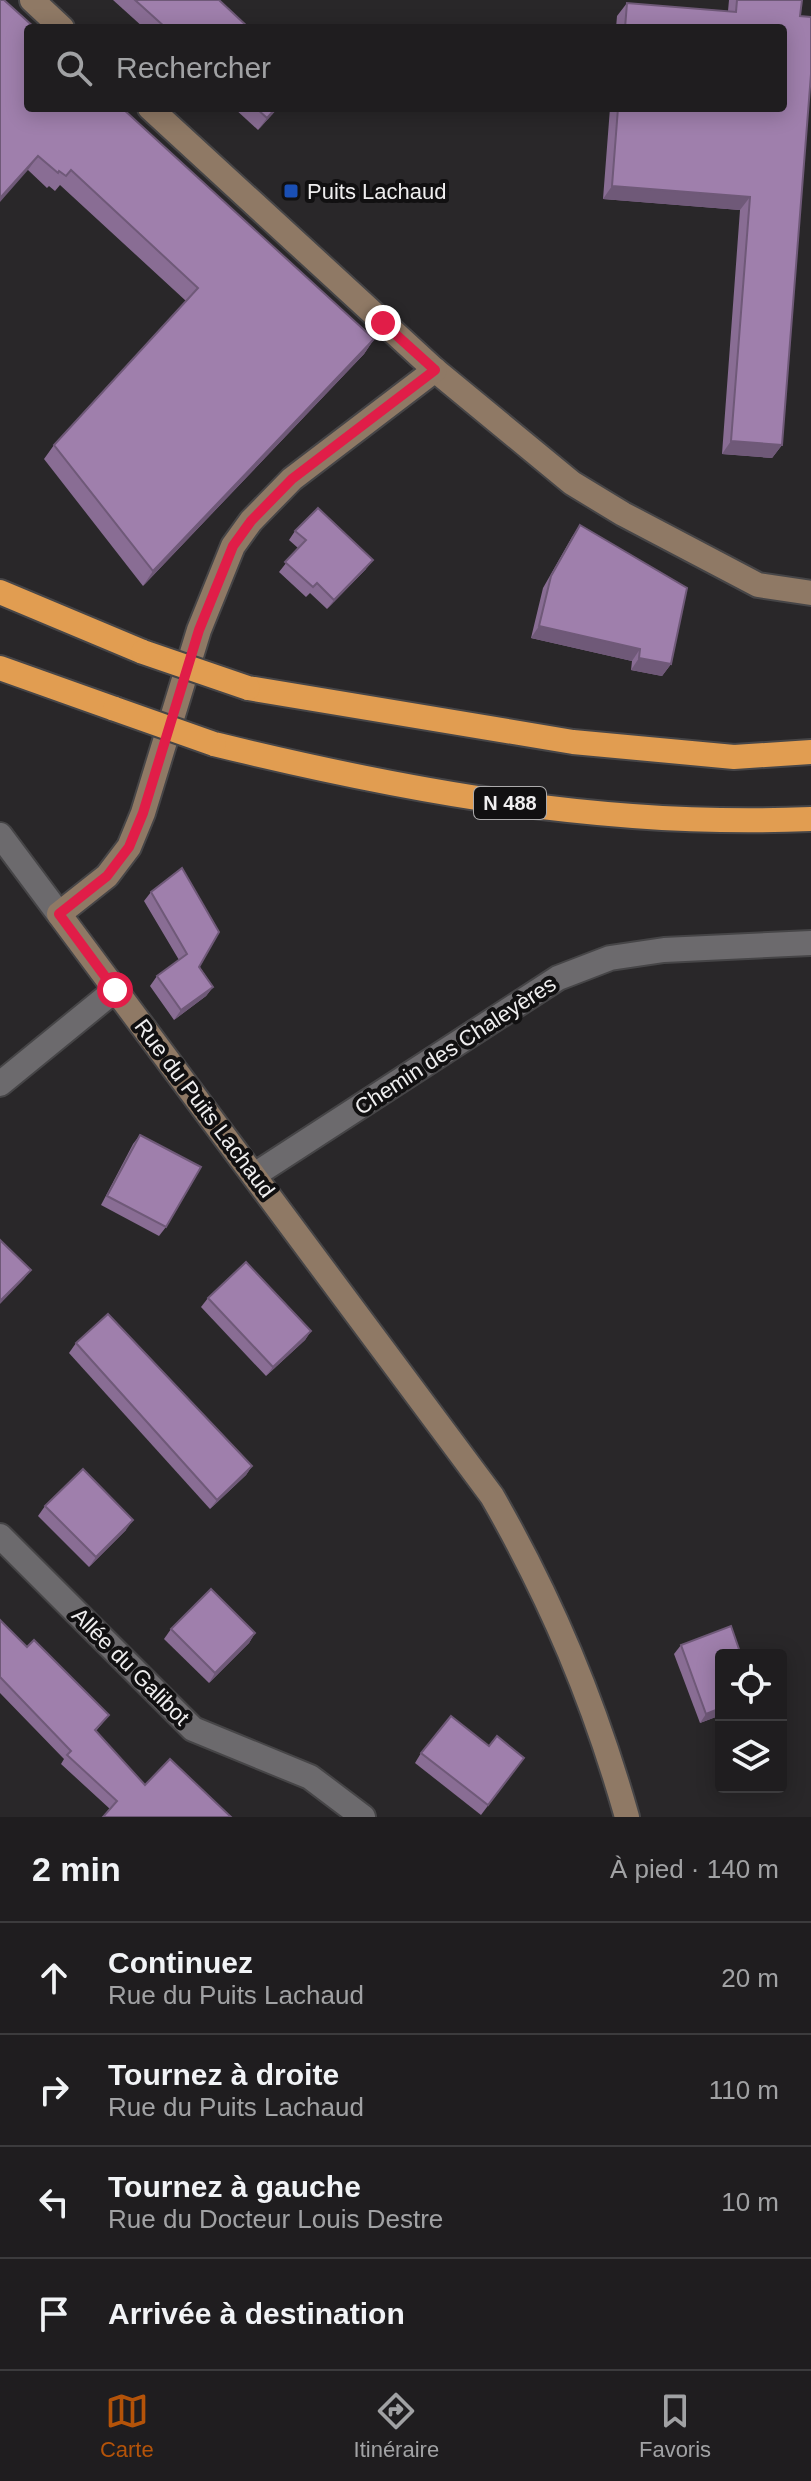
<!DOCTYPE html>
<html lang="fr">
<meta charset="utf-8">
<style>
body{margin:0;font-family:Helvetica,sans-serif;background:#2c2a2c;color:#f1f3f6}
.controls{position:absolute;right:24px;bottom:24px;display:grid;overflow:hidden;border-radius:8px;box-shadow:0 4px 20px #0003}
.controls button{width:72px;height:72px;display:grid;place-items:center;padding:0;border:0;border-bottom:2px solid #3c3b3d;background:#1f1d1f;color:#f1f3f6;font:40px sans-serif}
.stop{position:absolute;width:24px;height:24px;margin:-18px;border:6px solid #e11d48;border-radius:50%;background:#fff}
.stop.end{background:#e11d48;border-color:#fff;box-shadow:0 2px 8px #0008}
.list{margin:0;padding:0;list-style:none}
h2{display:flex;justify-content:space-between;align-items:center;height:104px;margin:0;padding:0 32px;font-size:34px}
h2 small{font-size:26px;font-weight:400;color:#a1a2a4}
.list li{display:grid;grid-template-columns:52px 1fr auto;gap:24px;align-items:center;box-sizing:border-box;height:112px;padding:0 32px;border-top:2px solid #3c3b3d}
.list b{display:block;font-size:30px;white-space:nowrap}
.list p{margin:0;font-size:26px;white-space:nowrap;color:#a1a2a4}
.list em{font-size:26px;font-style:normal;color:#a1a2a4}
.icon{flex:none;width:44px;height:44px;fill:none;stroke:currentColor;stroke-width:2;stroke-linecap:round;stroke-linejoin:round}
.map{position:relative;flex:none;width:811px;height:1817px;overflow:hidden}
.search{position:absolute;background:#1f1d1f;box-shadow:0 4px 20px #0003;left:24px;right:24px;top:24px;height:88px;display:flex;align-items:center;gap:20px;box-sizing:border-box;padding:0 28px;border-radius:8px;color:#a1a2a4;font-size:30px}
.sheet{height:552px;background:#1f1d1f}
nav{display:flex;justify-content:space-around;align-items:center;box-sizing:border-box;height:112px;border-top:2px solid #3c3b3d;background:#1f1d1f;font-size:22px;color:#a1a2a4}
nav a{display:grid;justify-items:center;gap:4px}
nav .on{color:#b45309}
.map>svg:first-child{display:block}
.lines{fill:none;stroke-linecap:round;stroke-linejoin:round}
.street-casing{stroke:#464547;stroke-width:28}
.secondary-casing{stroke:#464547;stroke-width:28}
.highway-casing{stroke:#464547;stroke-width:28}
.street{stroke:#6c6a6d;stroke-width:24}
.secondary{stroke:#8f7965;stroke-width:24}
.highway{stroke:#e19d51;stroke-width:24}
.highway-bridge-casing{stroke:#464547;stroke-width:28;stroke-linecap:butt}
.highway-bridge{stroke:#e19d51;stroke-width:24}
.wall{fill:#896d94}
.shaded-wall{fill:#6f5978}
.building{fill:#9f7fac;stroke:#6f5978;stroke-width:2}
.route{stroke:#e11d48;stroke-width:10}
.transit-dot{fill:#1a4fb4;stroke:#111011;stroke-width:3}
.labels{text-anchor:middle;stroke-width:8;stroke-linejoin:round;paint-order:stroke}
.shield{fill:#111011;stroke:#acabac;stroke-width:2}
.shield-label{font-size:20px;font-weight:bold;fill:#efeeef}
.poi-label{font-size:22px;fill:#efeeef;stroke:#111011;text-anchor:start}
.street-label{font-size:22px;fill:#efeeef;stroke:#111011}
</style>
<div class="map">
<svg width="811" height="1817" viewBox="0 0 811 1817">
<rect width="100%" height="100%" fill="#292729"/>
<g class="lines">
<g class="street-casing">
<g id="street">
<polyline points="0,835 59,914"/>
<polyline points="0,1084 115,990"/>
<polyline points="256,1174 558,978 610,958 664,950 811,943"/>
<polyline points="0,1536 193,1729 310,1777 363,1817"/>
</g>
</g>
<g class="secondary-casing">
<g id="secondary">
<polyline points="32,0 62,28"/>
<polyline points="150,108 435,370 572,483 623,514 758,585 811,593"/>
<path d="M 435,370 L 292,479 L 251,521 L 233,546 L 199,630 L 143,813 L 129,847 L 107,876 L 59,914 L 492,1496 C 552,1601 594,1701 627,1817"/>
</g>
</g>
<g class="highway-casing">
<g id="highway">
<polyline points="0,592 143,652"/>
<polyline points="0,668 115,709"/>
<polyline points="248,688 573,742 734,757 811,752"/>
<path d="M 214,744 C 410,792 609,828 811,819"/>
</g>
</g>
<use href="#street" class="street"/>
<use href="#secondary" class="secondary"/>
<use href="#highway" class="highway"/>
<g class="highway-bridge-casing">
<g id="highway-bridge">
<polyline points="143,652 248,688"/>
<polyline points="115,709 214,744"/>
</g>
</g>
<use href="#highway-bridge" class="highway-bridge"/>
</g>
<g class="wall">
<polygon points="0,0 374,339 364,354 143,586 44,459 54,445 186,301 60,185 55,191 49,186 47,188 28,170"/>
<polygon points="113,0 219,0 249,28 144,28"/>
<polygon points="729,0 802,0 800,16 782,445 772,458 722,454 740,210 603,199 610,108 783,108 783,28 616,28 617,16 627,3 728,11"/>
<polygon points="234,108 278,108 258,130"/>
<polygon points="580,525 671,664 662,676 631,670 632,661 531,638 543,588 572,537"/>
<polygon points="295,531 366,569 327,609 310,593 306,597 279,572 298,548 289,540"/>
<polygon points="151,892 213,987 206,996 174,1020 150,986 157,976 179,960 144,901"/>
<polygon points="140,1135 166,1227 159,1236 101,1205 133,1144"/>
<polygon points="208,1298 311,1331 305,1340 266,1376 201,1307"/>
<polygon points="76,1343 252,1466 246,1475 210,1509 69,1353"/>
<polygon points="45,1506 126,1530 89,1567 38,1516"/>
<polygon points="0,1620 27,1647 109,1715 96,1731 145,1785 231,1817 110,1809 61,1764 64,1759 0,1693"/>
<polygon points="171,1629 255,1633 249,1643 209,1683 164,1639"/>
<polygon points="681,1645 721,1655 721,1715 700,1723 674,1654"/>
<polygon points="489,1746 524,1758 481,1815 415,1763 421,1753"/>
</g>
<g class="shaded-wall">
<polygon points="276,108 278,108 258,130 267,118"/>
<polygon points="38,156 28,170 0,202 0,198"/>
<polygon points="612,186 750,197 740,210 603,199"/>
<polygon points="374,339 364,354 143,586 153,571"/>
<polygon points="731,441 782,445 772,458 722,454"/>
<polygon points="373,560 366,569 327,609 334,600"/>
<polygon points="539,626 640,649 632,661 531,638"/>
<polygon points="639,658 671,664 662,676 631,670"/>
<polygon points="213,987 206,996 174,1020 181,1010"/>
<polygon points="31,1270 24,1279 0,1304 0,1301"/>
<polygon points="311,1331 305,1340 266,1376 273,1367"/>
<polygon points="252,1466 246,1475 210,1509 217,1500"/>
<polygon points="133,1520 126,1530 89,1567 96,1557"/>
<polygon points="255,1633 249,1643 209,1683 215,1673"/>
<polygon points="721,1708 721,1715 700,1723 706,1714"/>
</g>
<g class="building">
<polygon points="0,0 4,0 35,28 28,28 28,108 122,108 374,339 153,571 54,445 198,288 71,170 66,176 59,171 58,173 38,156 0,198"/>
<polygon points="135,0 219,0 249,28 166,28"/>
<polygon points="737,0 802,0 800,16 811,17 811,74 782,445 731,441 750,197 612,186 618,108 783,108 783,28 625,28 627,3 736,12"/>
<polygon points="256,108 276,108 267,118"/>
<polygon points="318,508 373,560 334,600 317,583 313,587 285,562 306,540 295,531"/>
<polygon points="580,525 687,588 671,664 639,658 640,649 539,626 551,576"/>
<polygon points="182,868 219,932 199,967 213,987 181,1010 157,976 187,954 151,892"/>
<polygon points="140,1135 201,1167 166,1227 107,1196"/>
<polygon points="0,1240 31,1270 0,1301"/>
<polygon points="246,1262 311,1331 273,1367 208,1298"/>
<polygon points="108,1314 252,1466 217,1500 76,1343"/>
<polygon points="83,1469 133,1520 96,1557 45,1506"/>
<polygon points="211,1589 255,1633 215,1673 171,1629"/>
<polygon points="0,1620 27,1647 34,1640 109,1715 95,1730 145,1785 170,1759 231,1817 103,1817 117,1801 67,1755 71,1751 0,1677"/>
<polygon points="731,1626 741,1655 721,1655 721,1708 706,1714 681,1645"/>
<polygon points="451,1716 489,1746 497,1736 524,1758 488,1805 421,1753"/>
</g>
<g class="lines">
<polyline class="route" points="115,990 59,914 107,876 129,847 143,813 199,630 233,546 251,521 292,479 435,370 383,323"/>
</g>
<rect class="transit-dot" x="283" y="183" width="16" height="16" rx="4"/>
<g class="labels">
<rect class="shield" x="474" y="787" width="72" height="32" rx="6"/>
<g class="shield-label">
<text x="510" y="810">N 488</text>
</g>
<g class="poi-label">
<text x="307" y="199">Puits Lachaud</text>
</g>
<g class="street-label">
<text transform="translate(455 1045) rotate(-33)" y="8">Chemin des Chaleyères</text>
<text transform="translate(205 1108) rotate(53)" y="8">Rue du Puits Lachaud</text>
<text transform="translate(131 1666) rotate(45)" y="8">Allée du Galibot</text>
</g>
</g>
</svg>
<div class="controls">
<button><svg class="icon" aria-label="locate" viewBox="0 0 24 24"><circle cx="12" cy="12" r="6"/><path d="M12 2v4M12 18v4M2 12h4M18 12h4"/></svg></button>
<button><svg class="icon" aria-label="layers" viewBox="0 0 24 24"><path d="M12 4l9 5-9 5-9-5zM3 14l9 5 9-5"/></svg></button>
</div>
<div class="stop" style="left:115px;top:990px"></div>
<div class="stop end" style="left:383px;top:323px"></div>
<div class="search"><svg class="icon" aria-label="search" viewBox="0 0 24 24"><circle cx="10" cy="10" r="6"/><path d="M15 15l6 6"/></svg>Rechercher</div>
</div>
<section class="sheet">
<h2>2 min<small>À pied · 140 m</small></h2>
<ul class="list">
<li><svg class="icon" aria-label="ahead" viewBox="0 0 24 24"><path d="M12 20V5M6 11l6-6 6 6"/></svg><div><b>Continuez</b><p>Rue du Puits Lachaud</p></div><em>20 m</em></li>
<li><svg class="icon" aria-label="right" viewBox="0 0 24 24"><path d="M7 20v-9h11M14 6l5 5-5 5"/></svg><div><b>Tournez à droite</b><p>Rue du Puits Lachaud</p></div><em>110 m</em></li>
<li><svg class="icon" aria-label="left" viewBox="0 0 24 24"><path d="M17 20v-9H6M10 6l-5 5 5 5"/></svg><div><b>Tournez à gauche</b><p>Rue du Docteur Louis Destre</p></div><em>10 m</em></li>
<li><svg class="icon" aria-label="arrive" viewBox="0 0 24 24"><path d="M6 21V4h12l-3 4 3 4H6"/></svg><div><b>Arrivée à destination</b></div></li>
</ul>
</section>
<nav>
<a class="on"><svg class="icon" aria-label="map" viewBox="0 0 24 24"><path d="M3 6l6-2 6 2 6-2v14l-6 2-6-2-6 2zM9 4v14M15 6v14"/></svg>Carte</a>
<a><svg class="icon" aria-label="directions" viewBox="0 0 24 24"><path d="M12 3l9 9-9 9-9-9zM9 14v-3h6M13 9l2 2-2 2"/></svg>Itinéraire</a>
<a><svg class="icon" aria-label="saved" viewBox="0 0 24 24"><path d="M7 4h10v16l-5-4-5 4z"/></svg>Favoris</a>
</nav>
